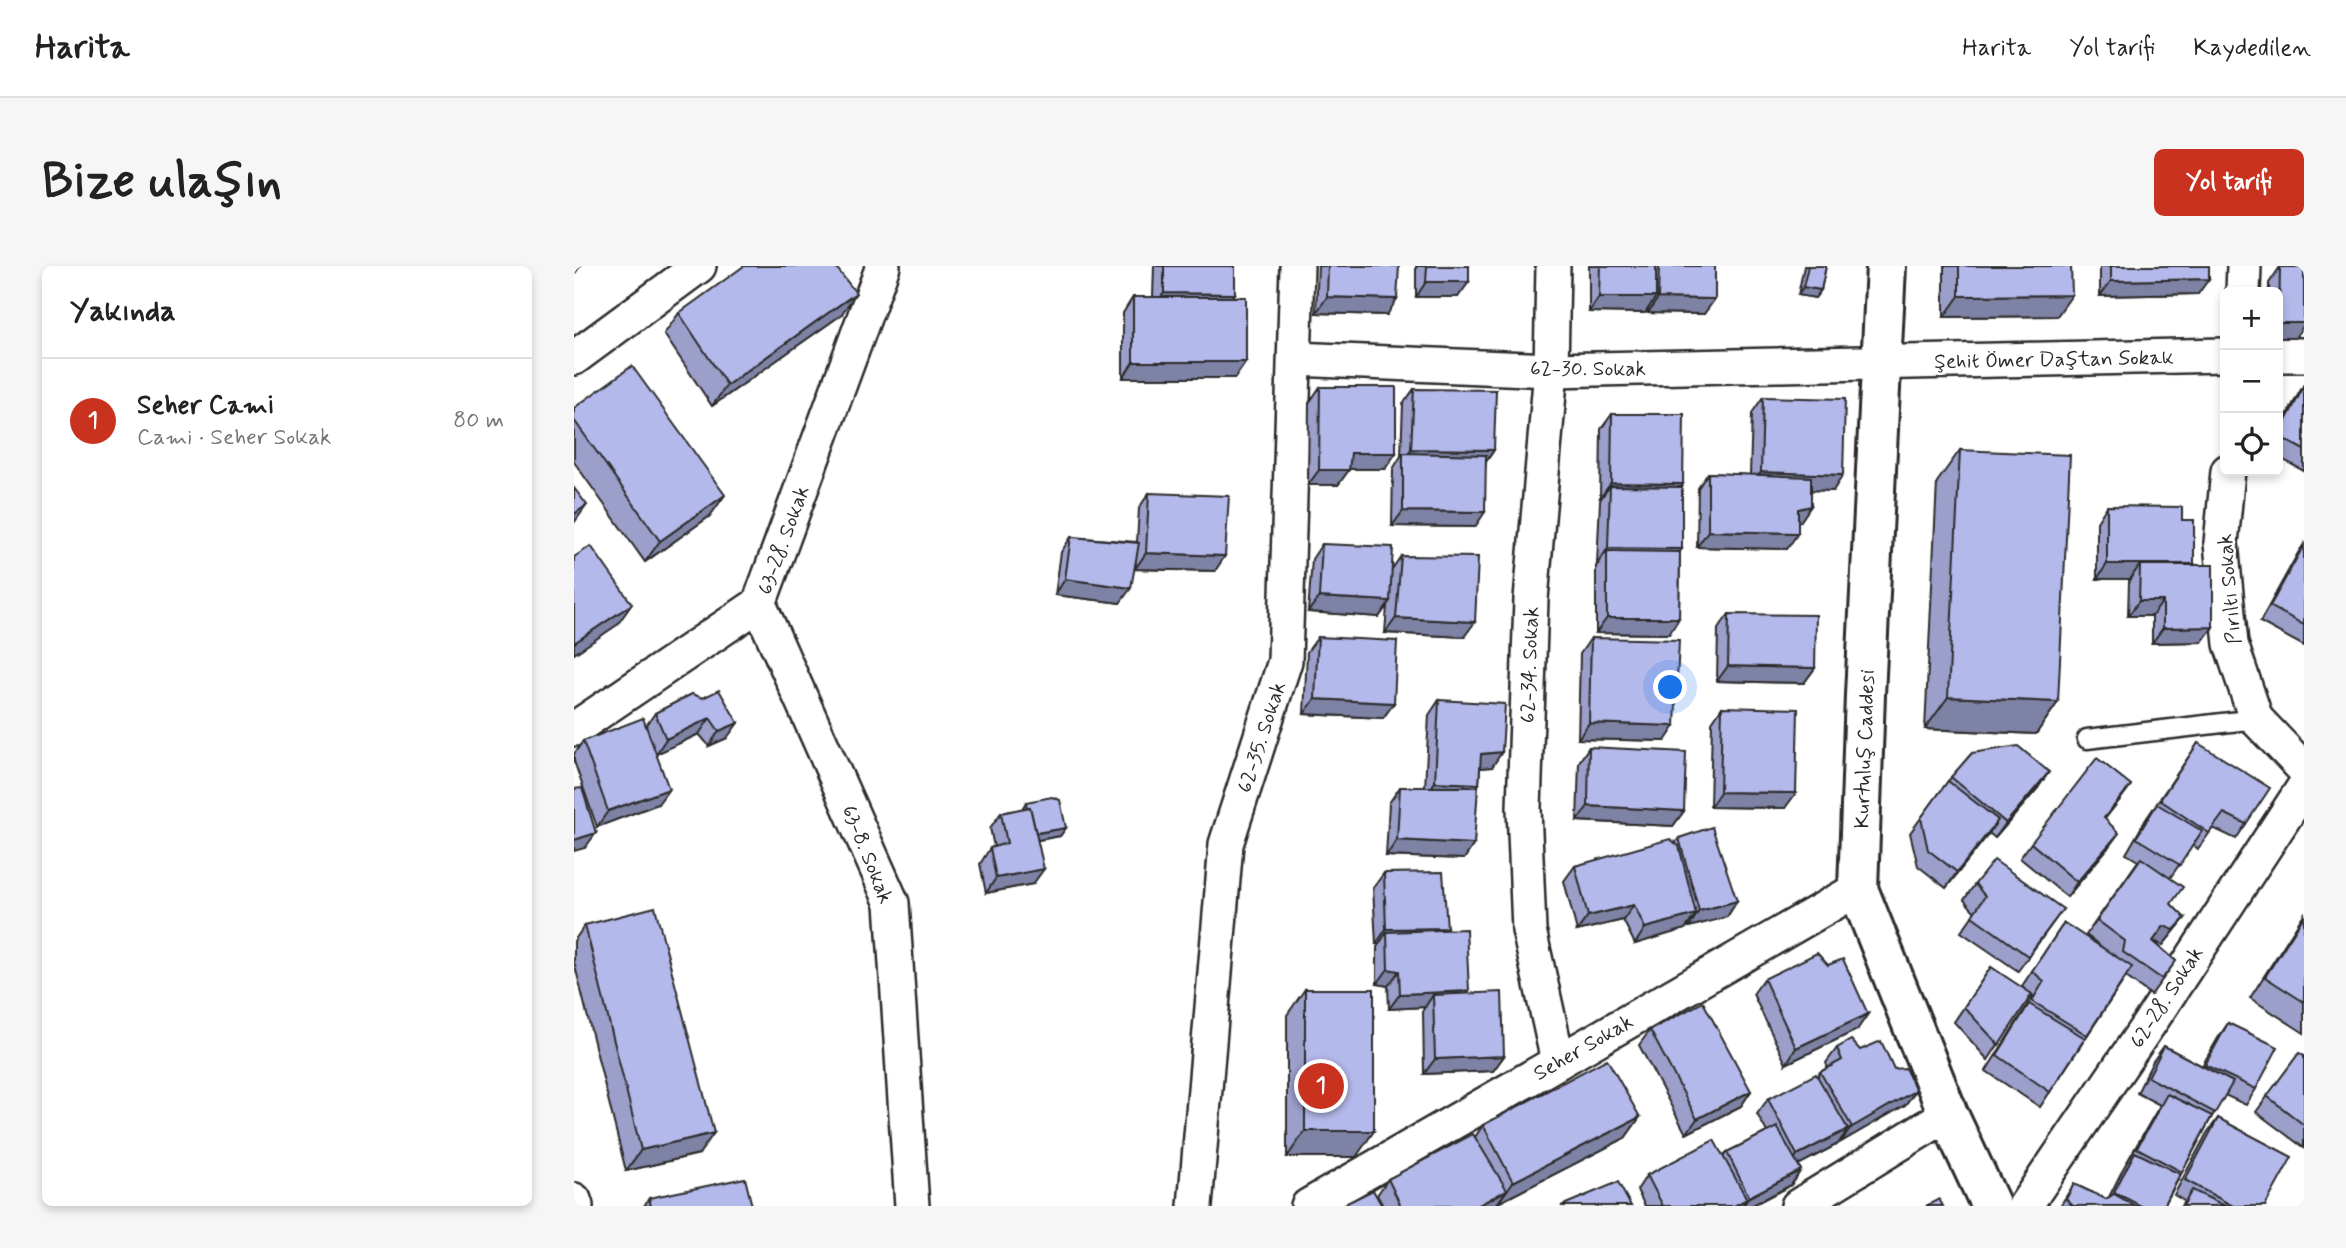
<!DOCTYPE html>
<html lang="tr">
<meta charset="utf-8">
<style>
body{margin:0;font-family:Mynerve,sans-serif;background:#f6f6f6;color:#222}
.controls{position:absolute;right:21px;top:21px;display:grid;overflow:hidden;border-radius:10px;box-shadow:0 4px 10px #0003}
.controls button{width:63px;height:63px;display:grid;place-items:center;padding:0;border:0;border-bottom:2px solid #e0e0e0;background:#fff;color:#222;font:35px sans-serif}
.you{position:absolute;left:1097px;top:422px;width:24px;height:24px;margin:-18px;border:5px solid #fff;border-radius:50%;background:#1a73e8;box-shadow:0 0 0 10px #1a73e833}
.badge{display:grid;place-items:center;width:46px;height:46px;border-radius:50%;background:#c8321e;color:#fff;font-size:23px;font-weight:700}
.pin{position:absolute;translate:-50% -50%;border:4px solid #fff;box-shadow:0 2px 7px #0006}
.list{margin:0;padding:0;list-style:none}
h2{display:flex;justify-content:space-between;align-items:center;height:91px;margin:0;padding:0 28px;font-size:30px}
h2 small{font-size:23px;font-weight:400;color:#767676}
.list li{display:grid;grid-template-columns:46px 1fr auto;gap:21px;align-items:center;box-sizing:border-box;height:126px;padding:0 28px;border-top:2px solid #e0e0e0}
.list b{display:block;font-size:26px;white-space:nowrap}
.list p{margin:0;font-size:23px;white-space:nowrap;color:#767676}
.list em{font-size:23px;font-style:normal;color:#767676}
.icon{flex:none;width:38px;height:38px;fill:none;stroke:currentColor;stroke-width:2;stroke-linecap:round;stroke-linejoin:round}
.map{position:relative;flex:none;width:1730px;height:940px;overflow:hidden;border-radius:10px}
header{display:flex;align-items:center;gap:42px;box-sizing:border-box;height:98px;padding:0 35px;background:#fff;border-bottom:2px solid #e0e0e0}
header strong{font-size:33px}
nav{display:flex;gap:38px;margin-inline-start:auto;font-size:24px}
.intro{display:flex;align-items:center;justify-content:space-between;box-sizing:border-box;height:168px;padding:0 42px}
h1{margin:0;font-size:49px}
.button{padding:18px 32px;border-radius:10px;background:#c8321e;color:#fff;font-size:24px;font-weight:700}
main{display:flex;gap:42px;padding:0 42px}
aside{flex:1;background:#fff;border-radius:10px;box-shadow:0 4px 10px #0003}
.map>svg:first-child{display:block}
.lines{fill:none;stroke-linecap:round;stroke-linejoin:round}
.lane-casing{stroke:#2b2b2b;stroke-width:23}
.street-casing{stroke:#2b2b2b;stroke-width:38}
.secondary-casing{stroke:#2b2b2b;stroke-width:44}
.lane{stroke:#fff;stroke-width:18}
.street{stroke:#fff;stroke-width:33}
.secondary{stroke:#fff;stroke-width:38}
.wall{fill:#9b9fca;stroke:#2b2b2b;stroke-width:2}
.shaded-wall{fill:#7e82a4;stroke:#2b2b2b;stroke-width:2}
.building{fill:#b4b9eb;stroke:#2b2b2b;stroke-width:2}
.labels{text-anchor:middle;stroke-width:5;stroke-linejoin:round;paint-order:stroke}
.street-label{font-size:21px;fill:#2b2b2b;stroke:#fff}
</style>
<header>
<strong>Harita</strong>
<nav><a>Harita</a><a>Yol tarifi</a><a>Kaydedilen</a></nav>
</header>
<div class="intro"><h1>Bize ulaşın</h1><a class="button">Yol tarifi</a></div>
<main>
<aside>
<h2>Yakında<small></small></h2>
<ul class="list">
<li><span class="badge">1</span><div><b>Seher Cami</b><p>Cami · Seher Sokak</p></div><em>80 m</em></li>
</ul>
</aside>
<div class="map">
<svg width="1730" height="940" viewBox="0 0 1730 940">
<rect width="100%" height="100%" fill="#fff"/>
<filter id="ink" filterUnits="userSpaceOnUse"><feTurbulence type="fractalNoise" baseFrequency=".0143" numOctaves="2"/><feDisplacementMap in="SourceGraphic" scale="14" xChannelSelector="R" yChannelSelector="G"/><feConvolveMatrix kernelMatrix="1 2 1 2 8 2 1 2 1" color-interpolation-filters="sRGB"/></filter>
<g filter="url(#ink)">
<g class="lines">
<g class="lane-casing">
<polyline id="lane" points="1513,473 1682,453"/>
</g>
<g class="street-casing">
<g id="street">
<polyline points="979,0 977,104 957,333 950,542 955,664 984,795"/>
<polyline points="1669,26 1670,0"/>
<polyline points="1704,89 1730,89"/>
<polyline points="0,92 125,0"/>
<polyline points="721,93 977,104 1651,89"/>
<polyline points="1654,205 1647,277 1657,378 1682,453 1730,503"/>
<polyline points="185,338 318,637 338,940"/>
<polyline points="0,463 185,338 309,0"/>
<polyline points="0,934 2,940"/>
<polyline points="621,940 652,578 711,395 723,0"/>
<polyline points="734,940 1284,623"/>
<polyline points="1224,940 1374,848"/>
<polyline points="1451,940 1581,749 1730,521"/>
</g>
</g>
<g class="secondary-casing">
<polyline id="secondary" points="1312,0 1291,429 1284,623 1374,848 1417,940"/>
</g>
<use href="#lane" class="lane"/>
<use href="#street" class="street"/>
<use href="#secondary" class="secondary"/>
</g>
<g class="wall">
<polygon points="580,0 661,0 661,28 658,31 661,112 549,112 549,47 559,31 579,31"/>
<polygon points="744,0 825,0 813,49 742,47"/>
<polygon points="842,0 895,0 884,31 842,31"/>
<polygon points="1015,0 1141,0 1130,48 1074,47 1074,43 1071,47 1015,46"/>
<polygon points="1230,0 1252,0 1247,24 1241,32 1224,29"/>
<polygon points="1370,0 1497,0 1483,50 1370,51"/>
<polygon points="1526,0 1635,0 1624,28 1526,30"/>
<polygon points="1706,1 1721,72 1704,72 1704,26 1695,26 1695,17"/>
<polygon points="105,47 267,49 138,140 90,68"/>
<polygon points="1730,118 1730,205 1704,191 1704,165"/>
<polygon points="746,121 811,203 775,203 764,219 734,219 735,137"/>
<polygon points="840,123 920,184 912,196 901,261 818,260 819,203 827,190 829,138"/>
<polygon points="1189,131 1259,225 1237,224 1226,256 1224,256 1213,283 1123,281 1124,222 1134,207 1176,209 1178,147"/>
<polygon points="0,142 136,250 71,296 0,196"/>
<polygon points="1038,148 1109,218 1107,221 1105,352 1095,368 1022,367 1022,300 1024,298 1023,298 1026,235 1027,232 1026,232 1027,163"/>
<polygon points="1386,184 1484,436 1462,468 1351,463 1363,216"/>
<polygon points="575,227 641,305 561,303 562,296 546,337 481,329 487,286 497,271 563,276 565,242"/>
<polygon points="1533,240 1608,254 1619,299 1628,376 1578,377 1578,350 1554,350 1555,315 1556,313 1523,313 1523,256"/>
<polygon points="748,278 818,303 827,290 890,371 811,367 813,340 805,351 734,346 738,293"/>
<polygon points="1730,278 1730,380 1686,356 1724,287"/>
<polygon points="1155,348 1241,402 1230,417 1143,415 1144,363"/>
<polygon points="744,371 820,437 809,452 730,448 733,386"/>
<polygon points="1017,372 1091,475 1004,473 1006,388"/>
<polygon points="118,428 153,472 135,480 125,468 82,488 84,538 23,561 0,495 0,488 9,475 72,460 81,447"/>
<polygon points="865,434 918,501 906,502 905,518 902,521 900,578 890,593 812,590 815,537 826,521 851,521 855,449"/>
<polygon points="1148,441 1211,542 1136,541 1138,456"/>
<polygon points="1624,477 1672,558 1662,573 1639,562 1624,583 1619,579 1596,612 1597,638 1611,652 1589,679 1579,675 1602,695 1577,729 1552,711 1466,841 1412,805 1459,730 1457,729 1414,794 1380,756 1417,701 1451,724 1448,720 1490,657 1538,689 1512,669 1564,595 1552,588 1572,553"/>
<polygon points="1015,481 1110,545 1099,560 1003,555 1005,496"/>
<polygon points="1398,487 1464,522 1421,572 1415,567 1372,622 1344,600 1336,567 1374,515"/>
<polygon points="1557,519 1531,553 1534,582 1493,631 1446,592 1457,577"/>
<polygon points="452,536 492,562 486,570 463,574 459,618 412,627 406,598 416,582 420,581 416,562 427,547 448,543"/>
<polygon points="1105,572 1163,635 1153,651 1115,661 1114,658 1111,663 1061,678 1049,654 1003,665 990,615 1001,600 1101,577"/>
<polygon points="810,607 872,664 895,725 893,728 930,790 919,805 850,808 849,744 851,741 815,743 814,720 803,718 803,681 805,678 802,678 799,622"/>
<polygon points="1401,618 1489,643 1444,705 1387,666 1401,646 1390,634"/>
<polygon points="1730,648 1730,767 1676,732"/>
<polygon points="11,659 125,888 52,905 0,696 0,675"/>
<polygon points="1190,713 1283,764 1212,798 1179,728"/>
<polygon points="731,723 782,891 713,891 713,749"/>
<polygon points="1654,757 1682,823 1672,839 1651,829 1636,854 1590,940 1486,940 1500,918 1532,933 1535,931 1550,901 1586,839 1563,827 1579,795 1590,780 1628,800 1644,772"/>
<polygon points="1076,764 1177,825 1167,840 1112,868 1065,779"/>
<polygon points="1263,782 1286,784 1320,803 1342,824 1331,839 1267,876 1266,875 1264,878 1224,899 1227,904 1217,919 1177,940 1071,940 1063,924 1073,909 1149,891 1153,886 1193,866 1183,848 1194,833 1244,810 1246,806 1254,802 1252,797"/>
<polygon points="1725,787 1730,790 1730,882 1682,846"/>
<polygon points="1066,851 1051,872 924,937 921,940 809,940 803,929 814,913 901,871 909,859"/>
<polygon points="1644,852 1691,940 1607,940 1610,935 1600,929 1633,867"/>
<polygon points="75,932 178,940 70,940"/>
</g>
<g class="shaded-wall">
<polygon points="0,0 6,0 0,9"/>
<polygon points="1635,13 1624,28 1526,30 1537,15"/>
<polygon points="852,16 895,16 884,31 842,31"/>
<polygon points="1229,21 1247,24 1241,32 1224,29"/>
<polygon points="282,27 267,49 138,140 153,119"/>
<polygon points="590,27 661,28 650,43 579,42"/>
<polygon points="1498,29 1483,50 1370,51 1385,30"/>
<polygon points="753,31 823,33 813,49 742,47"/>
<polygon points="1025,31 1082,31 1071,47 1015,46"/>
<polygon points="1084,32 1141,33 1130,48 1074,47"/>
<polygon points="1705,57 1730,57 1730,59 1721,72 1704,72"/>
<polygon points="559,96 672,96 661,112 549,112"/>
<polygon points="837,183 920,184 909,200 829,195"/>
<polygon points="777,187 822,187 811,203 766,203"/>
<polygon points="745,204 775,204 764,219 734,219"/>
<polygon points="1187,206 1269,209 1259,225 1176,222"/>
<polygon points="1037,217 1109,218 1098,234 1036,220 1027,232 1026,232"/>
<polygon points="151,229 136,250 71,296 86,275"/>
<polygon points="13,239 0,257 0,248"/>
<polygon points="1237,240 1226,256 1213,259 1224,243"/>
<polygon points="829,245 911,246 901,261 818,260"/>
<polygon points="1134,265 1224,267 1213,283 1123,281"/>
<polygon points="1034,282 1108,283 1097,298 1033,285 1023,298"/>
<polygon points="572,287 651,290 641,305 561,303"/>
<polygon points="1533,298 1620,298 1609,313 1566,299 1556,313 1523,313"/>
<polygon points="491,313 557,322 546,337 481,329"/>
<polygon points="745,331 816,335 805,351 734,346"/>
<polygon points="1565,335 1589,335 1578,350 1554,350"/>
<polygon points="58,338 43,359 0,388 0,377"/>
<polygon points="822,352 901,356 890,371 811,367"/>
<polygon points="1033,352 1105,352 1095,368 1022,367"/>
<polygon points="1639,361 1628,376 1578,377 1589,362"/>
<polygon points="1154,400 1241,402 1230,417 1143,415"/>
<polygon points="1374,431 1484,436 1462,468 1351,463"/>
<polygon points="741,433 820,437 809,452 730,448"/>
<polygon points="136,452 125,468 82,488 92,473"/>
<polygon points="164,457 153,472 135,480 145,465"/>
<polygon points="1015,457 1101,460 1091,475 1004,473"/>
<polygon points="928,486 918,501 896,503 907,488"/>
<polygon points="1475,506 1464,522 1421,572 1432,557"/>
<polygon points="861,516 905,518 894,533 850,532"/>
<polygon points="1557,519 1546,534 1519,567 1530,552"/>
<polygon points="95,523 84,538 23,561 34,545"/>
<polygon points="1146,526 1222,527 1211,542 1136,541"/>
<polygon points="1014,540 1110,545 1099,560 1003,555"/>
<polygon points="1424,554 1414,569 1372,622 1383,606"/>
<polygon points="492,562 486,570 453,576 458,568"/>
<polygon points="22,567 11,582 0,585 0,574"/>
<polygon points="1545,567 1534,582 1493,631 1503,616"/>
<polygon points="823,574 900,578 890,593 812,590"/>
<polygon points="470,603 459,618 412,627 422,612"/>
<polygon points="1163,635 1153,651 1115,661 1125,645"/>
<polygon points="1060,639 1049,654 1003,665 1014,650"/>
<polygon points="1122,648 1111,663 1061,678 1071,662"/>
<polygon points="1611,652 1589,679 1579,675 1590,660"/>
<polygon points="873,662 862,677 813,666 805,678 802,678 812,663"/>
<polygon points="814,703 825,705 814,720 803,718"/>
<polygon points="895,725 884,740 859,729 851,741 815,743 826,728"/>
<polygon points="1294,748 1283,764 1212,798 1222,782"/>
<polygon points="930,790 919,805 850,808 861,793"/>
<polygon points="1342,824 1331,839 1267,876 1278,861"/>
<polygon points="1177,825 1167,840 1112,868 1123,853"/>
<polygon points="1066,851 1051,872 924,937 939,916"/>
<polygon points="1274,863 1264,878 1213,905 1223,889"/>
<polygon points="731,865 800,865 782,891 713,891"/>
<polygon points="140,867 125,888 52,905 67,884"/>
<polygon points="1227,904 1217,919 1177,940 1169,940 1175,931"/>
<polygon points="933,924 922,939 903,940"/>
<polygon points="1173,933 1168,940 1160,940"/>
</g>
<g class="building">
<polygon points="170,0 261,0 282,27 153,119 105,47"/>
<polygon points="590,0 661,0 661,28 590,27"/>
<polygon points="754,0 825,0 823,33 753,31"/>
<polygon points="853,0 895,0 895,16 852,16"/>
<polygon points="1026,0 1082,0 1082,31 1025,31"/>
<polygon points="1085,0 1141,0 1141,33 1084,32"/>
<polygon points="1234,0 1252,0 1247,24 1229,21"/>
<polygon points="1385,0 1497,0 1498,29 1385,30"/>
<polygon points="1537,0 1635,0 1635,13 1537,15"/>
<polygon points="1706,1 1730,1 1730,57 1705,57"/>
<rect x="559" y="31" width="113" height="65"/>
<polygon points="58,100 151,229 86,275 0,154 0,142"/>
<polygon points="1730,120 1730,184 1704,170"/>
<polygon points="746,121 822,121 822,187 777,187 775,204 745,204"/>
<polygon points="840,123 922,124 920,184 837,183"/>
<polygon points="1189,131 1271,133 1269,209 1187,206"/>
<polygon points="1038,148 1110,148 1109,218 1037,217"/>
<polygon points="1386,184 1496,189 1484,436 1374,431"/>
<polygon points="829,187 912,189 911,246 829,245"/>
<polygon points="1134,207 1237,211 1237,240 1224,243 1224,267 1134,265"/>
<polygon points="1036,220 1108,221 1108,283 1034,282"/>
<polygon points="0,222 13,239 0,248"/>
<polygon points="575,227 655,230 651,290 572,287"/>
<polygon points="1533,240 1608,241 1608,254 1620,254 1620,298 1533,298"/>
<polygon points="497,271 565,277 557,322 491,313"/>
<polygon points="748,278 819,281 816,335 745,331"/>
<polygon points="1730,279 1730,359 1696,340"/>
<polygon points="17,280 58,338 0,377 0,291"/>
<polygon points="1033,285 1106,286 1105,352 1033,352"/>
<polygon points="827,290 904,291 901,356 822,352"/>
<polygon points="1566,299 1639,299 1639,361 1589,362 1589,335 1565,335"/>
<polygon points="1155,348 1242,349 1241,402 1154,400"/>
<polygon points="744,371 823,375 820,437 741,433"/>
<polygon points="1017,372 1105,374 1101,460 1015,457"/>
<polygon points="145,424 164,457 145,465 136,452 92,473 81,447 118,428 129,432"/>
<polygon points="865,434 931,438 928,486 907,488 905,518 861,516"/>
<polygon points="1148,441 1224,443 1222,527 1146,526"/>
<polygon points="69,452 95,523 34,545 9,475"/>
<polygon points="1624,477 1696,522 1672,558 1650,547 1635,567 1586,534"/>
<polygon points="1444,480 1475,506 1432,557 1377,511 1398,487"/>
<polygon points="1015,481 1112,486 1110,545 1014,540"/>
<polygon points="1523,492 1557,519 1530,552 1545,567 1503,616 1457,577"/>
<polygon points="1374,515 1424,554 1383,606 1354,584 1347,552"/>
<polygon points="826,521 904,521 900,578 823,574"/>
<polygon points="8,522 22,567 0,574 0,523"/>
<polygon points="478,531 486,534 492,562 462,567 456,541 453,542 452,536"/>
<polygon points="1583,538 1628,565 1606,599 1562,572"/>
<polygon points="456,541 470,603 422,612 416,582 433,577 427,547"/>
<polygon points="1138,561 1163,635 1125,645 1105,572"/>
<polygon points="1096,573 1105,580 1122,648 1071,662 1060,639 1014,650 1001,600"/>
<polygon points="1567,592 1609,621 1597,638 1611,652 1600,664 1590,660 1579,675 1602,695 1588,713 1549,686 1551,675 1523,654"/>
<polygon points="1420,594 1489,643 1454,690 1398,650 1411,630 1401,618"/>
<polygon points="869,606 873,662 812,663 810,607"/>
<polygon points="81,641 140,867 67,884 11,659"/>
<polygon points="1730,650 1730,736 1691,711"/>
<polygon points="1490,657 1558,701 1513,769 1458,735 1470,715 1458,705"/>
<polygon points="892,663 895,725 826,728 825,705 814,703 813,666"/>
<polygon points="1243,687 1254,699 1269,693 1294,748 1222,782 1190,713"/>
<polygon points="1417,701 1458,728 1425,779 1390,741"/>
<rect x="731" y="723" width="69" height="142"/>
<polygon points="928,726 930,790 861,793 859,729"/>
<polygon points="1129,736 1177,825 1123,853 1076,764"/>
<polygon points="1455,738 1511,772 1476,826 1423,789"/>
<polygon points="1654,757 1704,781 1682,823 1631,799"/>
<polygon points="1277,774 1286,784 1307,775 1320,803 1331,802 1342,824 1278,861 1246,806 1268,794 1263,782"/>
<polygon points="1590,780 1659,816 1641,847 1574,811"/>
<polygon points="1725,787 1730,790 1730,859 1693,830"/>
<polygon points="1033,793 1066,851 939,916 909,859"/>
<polygon points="1242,808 1274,863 1223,889 1194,833"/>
<polygon points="1593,828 1638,850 1608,906 1563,882"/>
<polygon points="1644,852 1718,891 1691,940 1659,940 1611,914"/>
<polygon points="1203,861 1227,904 1175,931 1153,886"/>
<polygon points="899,868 933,924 903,940 827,940 814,913"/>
<polygon points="1140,874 1173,933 1160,940 1089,940 1073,909"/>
<polygon points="1561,886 1606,908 1590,940 1567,940 1540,926"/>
<polygon points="171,912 178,940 77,940 75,932"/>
<polygon points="1044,916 1057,940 987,940"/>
<polygon points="1500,918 1532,933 1540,928 1561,940 1499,940 1492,933"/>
<polygon points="799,924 808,940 767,940"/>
<polygon points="1618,924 1651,940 1609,940"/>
<polygon points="1365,933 1369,940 1352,940"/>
</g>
</g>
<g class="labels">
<g class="street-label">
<text transform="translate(1480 93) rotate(-1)" y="7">Şehit Ömer Daştan Sokak</text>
<text x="1014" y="109">62-30. Sokak</text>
<text transform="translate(209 274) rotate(-70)" y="7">63-28. Sokak</text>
<text transform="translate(1655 323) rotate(-95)" y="7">Pırıltı Sokak</text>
<text transform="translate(955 399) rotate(-88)" y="7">62-34. Sokak</text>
<text transform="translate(687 471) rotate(-72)" y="7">62-35. Sokak</text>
<text transform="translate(1290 483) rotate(-88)" y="7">Kurtuluş Caddesi</text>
<text transform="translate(294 588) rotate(68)" y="7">63-8. Sokak</text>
<text transform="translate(1592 731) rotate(-57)" y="7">62-28. Sokak</text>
<text transform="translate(1009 781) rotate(-30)" y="7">Seher Sokak</text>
</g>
</g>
</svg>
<div class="controls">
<button>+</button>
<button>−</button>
<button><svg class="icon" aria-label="locate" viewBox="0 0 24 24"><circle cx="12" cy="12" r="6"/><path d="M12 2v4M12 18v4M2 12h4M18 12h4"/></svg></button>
</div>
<div class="you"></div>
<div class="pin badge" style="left:747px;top:820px">1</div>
</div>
</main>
